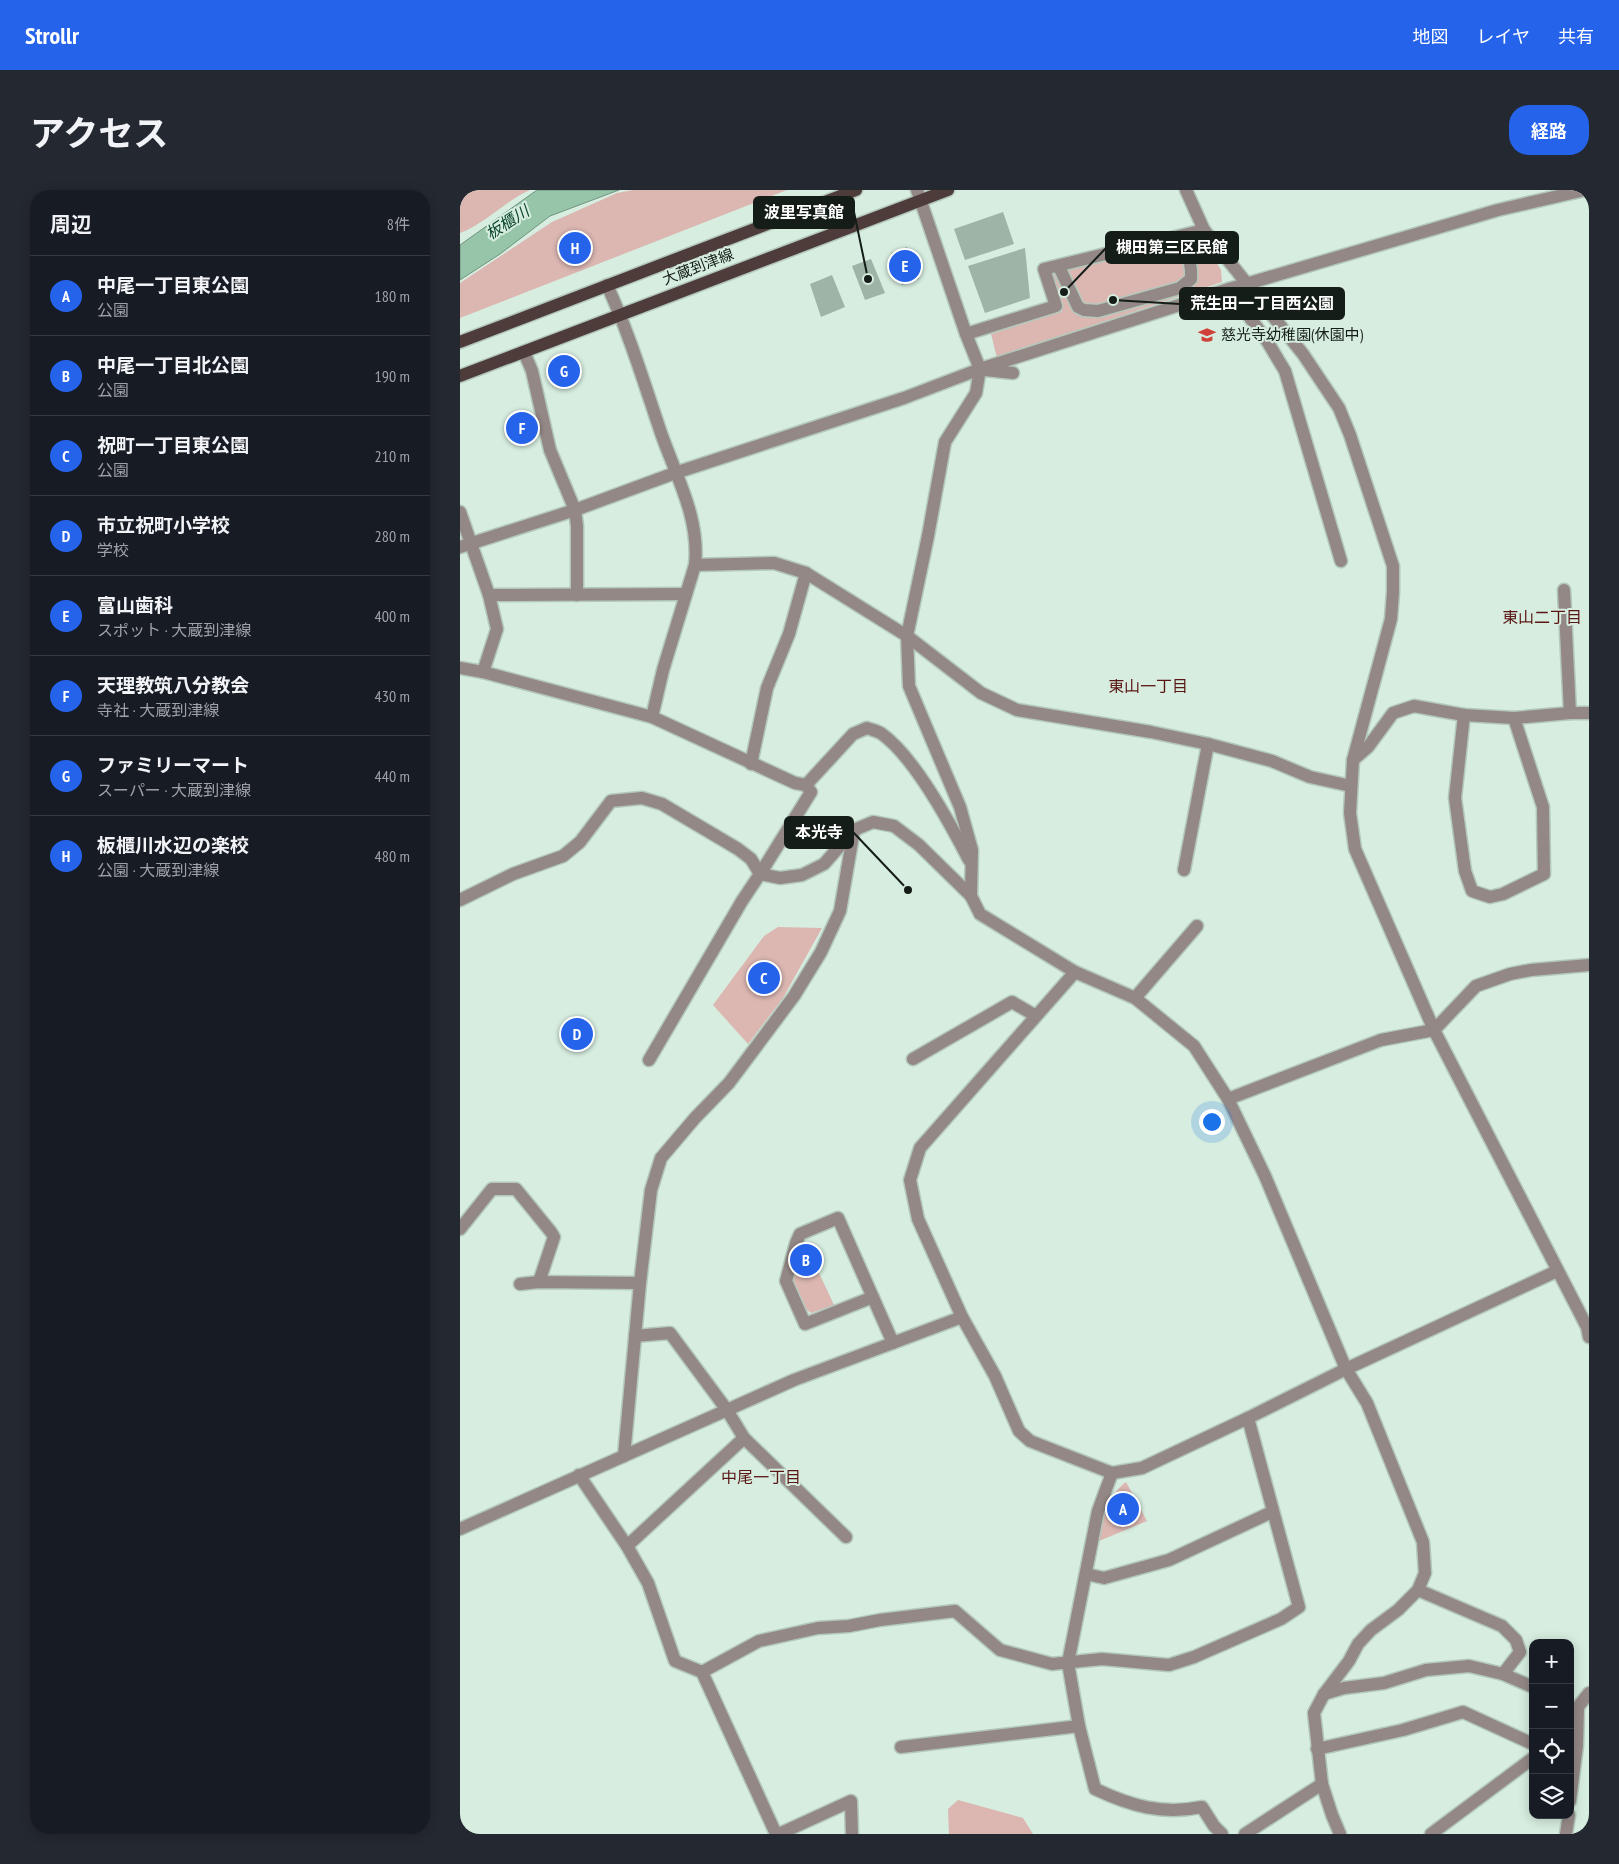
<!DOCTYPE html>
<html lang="ja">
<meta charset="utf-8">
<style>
body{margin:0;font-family:"PT Sans Narrow","Noto Sans JP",sans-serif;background:#242831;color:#f1f3f6}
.controls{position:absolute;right:15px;bottom:15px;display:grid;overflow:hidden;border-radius:10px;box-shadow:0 2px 12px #0003}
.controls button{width:45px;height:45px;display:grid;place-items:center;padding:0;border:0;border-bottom:1px solid #363941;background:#171b24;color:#f1f3f6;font:25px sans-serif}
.you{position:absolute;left:751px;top:931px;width:18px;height:18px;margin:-12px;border:4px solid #fff;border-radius:50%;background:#1a73e8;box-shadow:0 0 0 8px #1a73e833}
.badge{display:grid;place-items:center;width:32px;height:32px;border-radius:50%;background:#2563eb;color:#fff;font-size:16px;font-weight:700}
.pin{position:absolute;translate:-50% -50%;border:2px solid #fff;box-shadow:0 1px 5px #0006}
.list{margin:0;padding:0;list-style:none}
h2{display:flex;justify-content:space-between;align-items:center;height:65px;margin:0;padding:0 20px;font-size:21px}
h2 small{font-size:16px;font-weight:400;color:#9ea1a6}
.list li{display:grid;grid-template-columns:32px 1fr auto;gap:15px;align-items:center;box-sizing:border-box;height:80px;padding:0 20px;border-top:1px solid #363941}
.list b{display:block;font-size:19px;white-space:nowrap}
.list p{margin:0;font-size:16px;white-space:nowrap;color:#9ea1a6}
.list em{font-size:16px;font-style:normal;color:#9ea1a6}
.icon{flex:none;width:28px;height:28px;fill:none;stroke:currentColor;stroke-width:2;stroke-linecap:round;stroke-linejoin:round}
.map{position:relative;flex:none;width:1129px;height:1644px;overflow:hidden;border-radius:20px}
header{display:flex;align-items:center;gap:30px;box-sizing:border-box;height:70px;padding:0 25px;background:#2563eb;color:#fff}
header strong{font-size:24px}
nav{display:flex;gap:28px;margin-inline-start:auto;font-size:18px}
.intro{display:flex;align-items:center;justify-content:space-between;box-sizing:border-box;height:120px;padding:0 30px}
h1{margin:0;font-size:35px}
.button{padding:12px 22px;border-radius:20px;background:#2563eb;color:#fff;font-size:18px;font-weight:700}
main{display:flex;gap:30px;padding:0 30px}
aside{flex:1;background:#171b24;border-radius:20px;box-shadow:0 2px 12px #0003}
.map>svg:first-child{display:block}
.green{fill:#dcb7b2}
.water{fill:#97c5aa;stroke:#70937e}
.building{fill:#9eb4a7}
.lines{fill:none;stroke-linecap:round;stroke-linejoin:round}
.minor-casing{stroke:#b3c8bb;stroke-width:15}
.major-casing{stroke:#b3c8bb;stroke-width:15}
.minor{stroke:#938886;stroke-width:12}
.major{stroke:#4e3c3a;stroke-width:12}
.labels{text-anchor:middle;stroke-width:4;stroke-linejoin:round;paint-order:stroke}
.street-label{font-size:15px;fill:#151d18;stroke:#d6eddf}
.poi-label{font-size:15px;fill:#151d18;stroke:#d6eddf;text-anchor:start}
.water-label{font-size:16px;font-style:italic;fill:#0e472d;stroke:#d6eddf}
.neighbourhood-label{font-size:16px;fill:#5a1614;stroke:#d6eddf}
.leader{fill:none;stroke:#151d18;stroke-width:2}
.callout-dot{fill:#151d18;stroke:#d6eddf;stroke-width:2}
.callout{fill:#151d18;stroke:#151d18;stroke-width:2}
.callout-label{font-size:16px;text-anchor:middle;font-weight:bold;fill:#fff}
</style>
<header>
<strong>Strollr</strong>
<nav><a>地図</a><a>レイヤ</a><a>共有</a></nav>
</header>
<div class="intro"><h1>アクセス</h1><a class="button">経路</a></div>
<main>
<aside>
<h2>周辺<small>8件</small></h2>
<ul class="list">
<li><span class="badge">A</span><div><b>中尾一丁目東公園</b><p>公園</p></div><em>180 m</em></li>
<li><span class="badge">B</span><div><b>中尾一丁目北公園</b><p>公園</p></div><em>190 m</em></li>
<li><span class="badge">C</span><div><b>祝町一丁目東公園</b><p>公園</p></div><em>210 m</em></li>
<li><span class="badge">D</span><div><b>市立祝町小学校</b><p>学校</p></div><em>280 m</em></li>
<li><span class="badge">E</span><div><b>富山歯科</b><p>スポット · 大蔵到津線</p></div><em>400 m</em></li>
<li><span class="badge">F</span><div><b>天理教筑八分教会</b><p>寺社 · 大蔵到津線</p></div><em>430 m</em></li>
<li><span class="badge">G</span><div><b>ファミリーマート</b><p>スーパー · 大蔵到津線</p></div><em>440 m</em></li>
<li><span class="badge">H</span><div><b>板櫃川水辺の楽校</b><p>公園 · 大蔵到津線</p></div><em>480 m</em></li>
</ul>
</aside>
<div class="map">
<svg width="1129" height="1644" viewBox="0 0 1129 1644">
<rect width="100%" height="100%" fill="#d6eddf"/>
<g class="green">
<path d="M 15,0 L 70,0 C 45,11 26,33 0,43 L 0,7 Z"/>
<polygon points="173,0 327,0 0,128 0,93 92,32 157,3"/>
<polygon points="739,44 761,80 762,92 537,168 531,144 602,121 588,81"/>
<polygon points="318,737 362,738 323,808 288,854 253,815 304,746"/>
<polygon points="344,1051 374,1115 351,1123 347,1120 332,1089"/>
<path d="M 666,1292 L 687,1331 L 639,1351 C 643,1329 647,1306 666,1292 Z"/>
<polygon points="498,1610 563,1628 573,1644 489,1644 488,1619"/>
</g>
<polygon class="water" points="77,0 159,0 90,26 40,64 0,90 0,55"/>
<g class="building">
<polygon points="543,22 554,54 505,70 494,39"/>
<polygon points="447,57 459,89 442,95 431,63"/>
<polygon points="565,58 570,108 525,123 508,76"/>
<polygon points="411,69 425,103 405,110 392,76"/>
<polygon points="372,85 385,117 361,127 350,94"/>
</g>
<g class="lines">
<g class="minor-casing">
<g id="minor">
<polyline points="457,0 506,144 520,179 516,203 485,252 468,346 447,446 449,496 500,617 512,660 511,706 520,724 615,782 675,808 734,856 768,909 805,986 886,1179 907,1213 963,1352 965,1383 958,1400 938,1420 911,1440 898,1454 889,1471 864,1504 854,1523 862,1594 872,1625 880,1644"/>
<polyline points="726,0 744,40 843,164 879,218 890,245 933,376 933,402 931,429 893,570 890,623 895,659 974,840 1127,1137 1129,1147"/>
<polyline points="600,79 618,117 624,120 638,121 720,98 731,89 731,80 726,47"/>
<path d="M 147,95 C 169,143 184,193 201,243 C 216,286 240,328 235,375 L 203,480 L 192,527"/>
<polyline points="769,99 807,151 825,181 881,371"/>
<polyline points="506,144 596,116 584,79 744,40"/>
<polyline points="64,162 72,181 90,260 115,320 117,336 117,405"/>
<polyline points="525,180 553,183"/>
<polyline points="0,322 29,405 37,439 23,482"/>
<polyline points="0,357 115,320 215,283 444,208 520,179 769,99 1038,20 1125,0"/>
<polyline points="235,375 314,373 346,383 447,446 521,503 557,520 691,542 748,554 812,571 850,587 891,596"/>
<polyline points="1104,400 1110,523"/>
<polyline points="29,405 226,404"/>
<path d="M 0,478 L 23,482 L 192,527 L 335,593 L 346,595 L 393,544 L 407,538 C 412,540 418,541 422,544 C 454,567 491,635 509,670"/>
<polyline points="1004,525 995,608 1005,681 1012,701 1030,707 1043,704 1084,684 1083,617 1054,528"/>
<polyline points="893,570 908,557 933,523 954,516 1004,525 1054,528 1110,523 1129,523"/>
<polyline points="291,574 307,498 329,444 346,383"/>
<polyline points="724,680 748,554"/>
<polyline points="0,710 53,684 103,666 120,652 151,611 182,608 202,614 278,659 291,669 300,684 351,602 346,595"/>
<polyline points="615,782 460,958 450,990 458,1029 502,1127 535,1186 559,1241 570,1251 652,1283 682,1278 788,1228 886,1179 1097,1081"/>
<polyline points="675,808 737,736"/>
<polyline points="453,869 552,812 576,826"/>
<polyline points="189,870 282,711 300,684 320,688 342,685 364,674 394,640 413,632 434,636 459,655 511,706"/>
<polyline points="768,909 921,850 974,840 1016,796 1050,784 1071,780 1129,775"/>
<polyline points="0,1039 32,999 56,999 91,1042 94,1047 79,1092"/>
<polyline points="60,1094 79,1092 180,1093"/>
<polyline points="413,1107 345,1134 326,1091 336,1053 340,1044 378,1028 433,1153"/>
<polyline points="175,1146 210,1143 267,1220 334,1190 502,1127"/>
<polyline points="164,1266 180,1093 191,1000 201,968 235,928 269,893 334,806 361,762 380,721 394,640"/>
<path d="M 652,1283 L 638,1321 L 608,1473 L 619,1536 L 635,1599 C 671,1616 702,1625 742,1617 L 754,1636 L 762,1644"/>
<polyline points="119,1285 167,1356 188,1393 215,1471 242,1482 316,1644"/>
<polyline points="0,1339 267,1220 284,1248 386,1347"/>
<polyline points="167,1356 284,1248"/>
<polyline points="626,1384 644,1388 709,1370 812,1322"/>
<polyline points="242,1482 299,1451 358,1438 389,1436 420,1430 495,1421 540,1460 592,1474 642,1469 709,1475 734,1467 821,1429 839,1417 788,1228"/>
<polyline points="1043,1484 1073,1497"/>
<polyline points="864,1504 884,1498 924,1493 966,1480 1009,1476 1043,1484 1060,1462 1056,1450 1042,1436 958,1400"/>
<polyline points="441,1557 619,1536"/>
<polyline points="857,1559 943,1540 1003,1522 1073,1554"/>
<polyline points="1110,1611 1117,1555 1118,1517 1129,1503"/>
<polyline points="319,1644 391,1611 392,1644"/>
<polyline points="785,1644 862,1594"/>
<polyline points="971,1644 1073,1568"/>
<polyline points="1106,1644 1109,1625"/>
</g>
</g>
<g class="major-casing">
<g id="major">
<polyline points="0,152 396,0"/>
<polyline points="0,186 488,0"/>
</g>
</g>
<use href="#minor" class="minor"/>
<use href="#major" class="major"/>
</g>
<defs>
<g id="school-bare" transform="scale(1.35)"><path d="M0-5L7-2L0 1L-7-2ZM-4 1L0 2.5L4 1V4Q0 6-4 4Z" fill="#d0413c" stroke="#d6eddf" stroke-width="2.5" paint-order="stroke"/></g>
</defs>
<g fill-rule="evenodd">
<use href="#school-bare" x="747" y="145"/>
</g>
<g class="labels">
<g class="street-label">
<text transform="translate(238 77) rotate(-21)" y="5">大蔵到津線</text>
</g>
<g class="poi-label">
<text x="761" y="150">慈光寺幼稚園(休園中)</text>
</g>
<g class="water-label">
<text transform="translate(47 32) rotate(-33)" y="6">板櫃川</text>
</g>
<g class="neighbourhood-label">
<text x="1082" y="433">東山二丁目</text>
<text x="688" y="502">東山一丁目</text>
<text x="301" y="1293">中尾一丁目</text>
</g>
</g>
<path class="leader" d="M408 89L394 22M604 102L646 58M653 110L720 114M448 700L393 642"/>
<g class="callout-dot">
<circle cx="408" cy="89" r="5"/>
<circle cx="604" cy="102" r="5"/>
<circle cx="653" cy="110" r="5"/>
<circle cx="448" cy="700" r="5"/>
</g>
<g class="callout">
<rect x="294" y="7" width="100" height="31" rx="5"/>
<rect x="646" y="42" width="132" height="31" rx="5"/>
<rect x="720" y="98" width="164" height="31" rx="5"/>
<rect x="325" y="627" width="68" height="31" rx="5"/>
</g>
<g class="callout-label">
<text x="344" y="28">波里写真館</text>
<text x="712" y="63">槻田第三区民館</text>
<text x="802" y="119">荒生田一丁目西公園</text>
<text x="359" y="648">本光寺</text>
</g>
</svg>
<div class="controls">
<button>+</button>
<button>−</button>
<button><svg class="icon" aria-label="locate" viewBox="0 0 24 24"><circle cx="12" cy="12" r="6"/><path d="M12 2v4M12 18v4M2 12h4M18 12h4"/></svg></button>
<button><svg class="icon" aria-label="layers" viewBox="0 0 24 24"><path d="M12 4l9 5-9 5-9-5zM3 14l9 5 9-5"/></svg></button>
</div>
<div class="you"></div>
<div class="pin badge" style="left:663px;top:1319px">A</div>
<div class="pin badge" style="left:346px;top:1070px">B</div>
<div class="pin badge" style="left:304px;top:788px">C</div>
<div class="pin badge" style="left:117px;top:844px">D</div>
<div class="pin badge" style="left:445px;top:76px">E</div>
<div class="pin badge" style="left:62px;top:238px">F</div>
<div class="pin badge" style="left:104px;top:181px">G</div>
<div class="pin badge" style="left:115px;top:58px">H</div>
</div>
</main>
